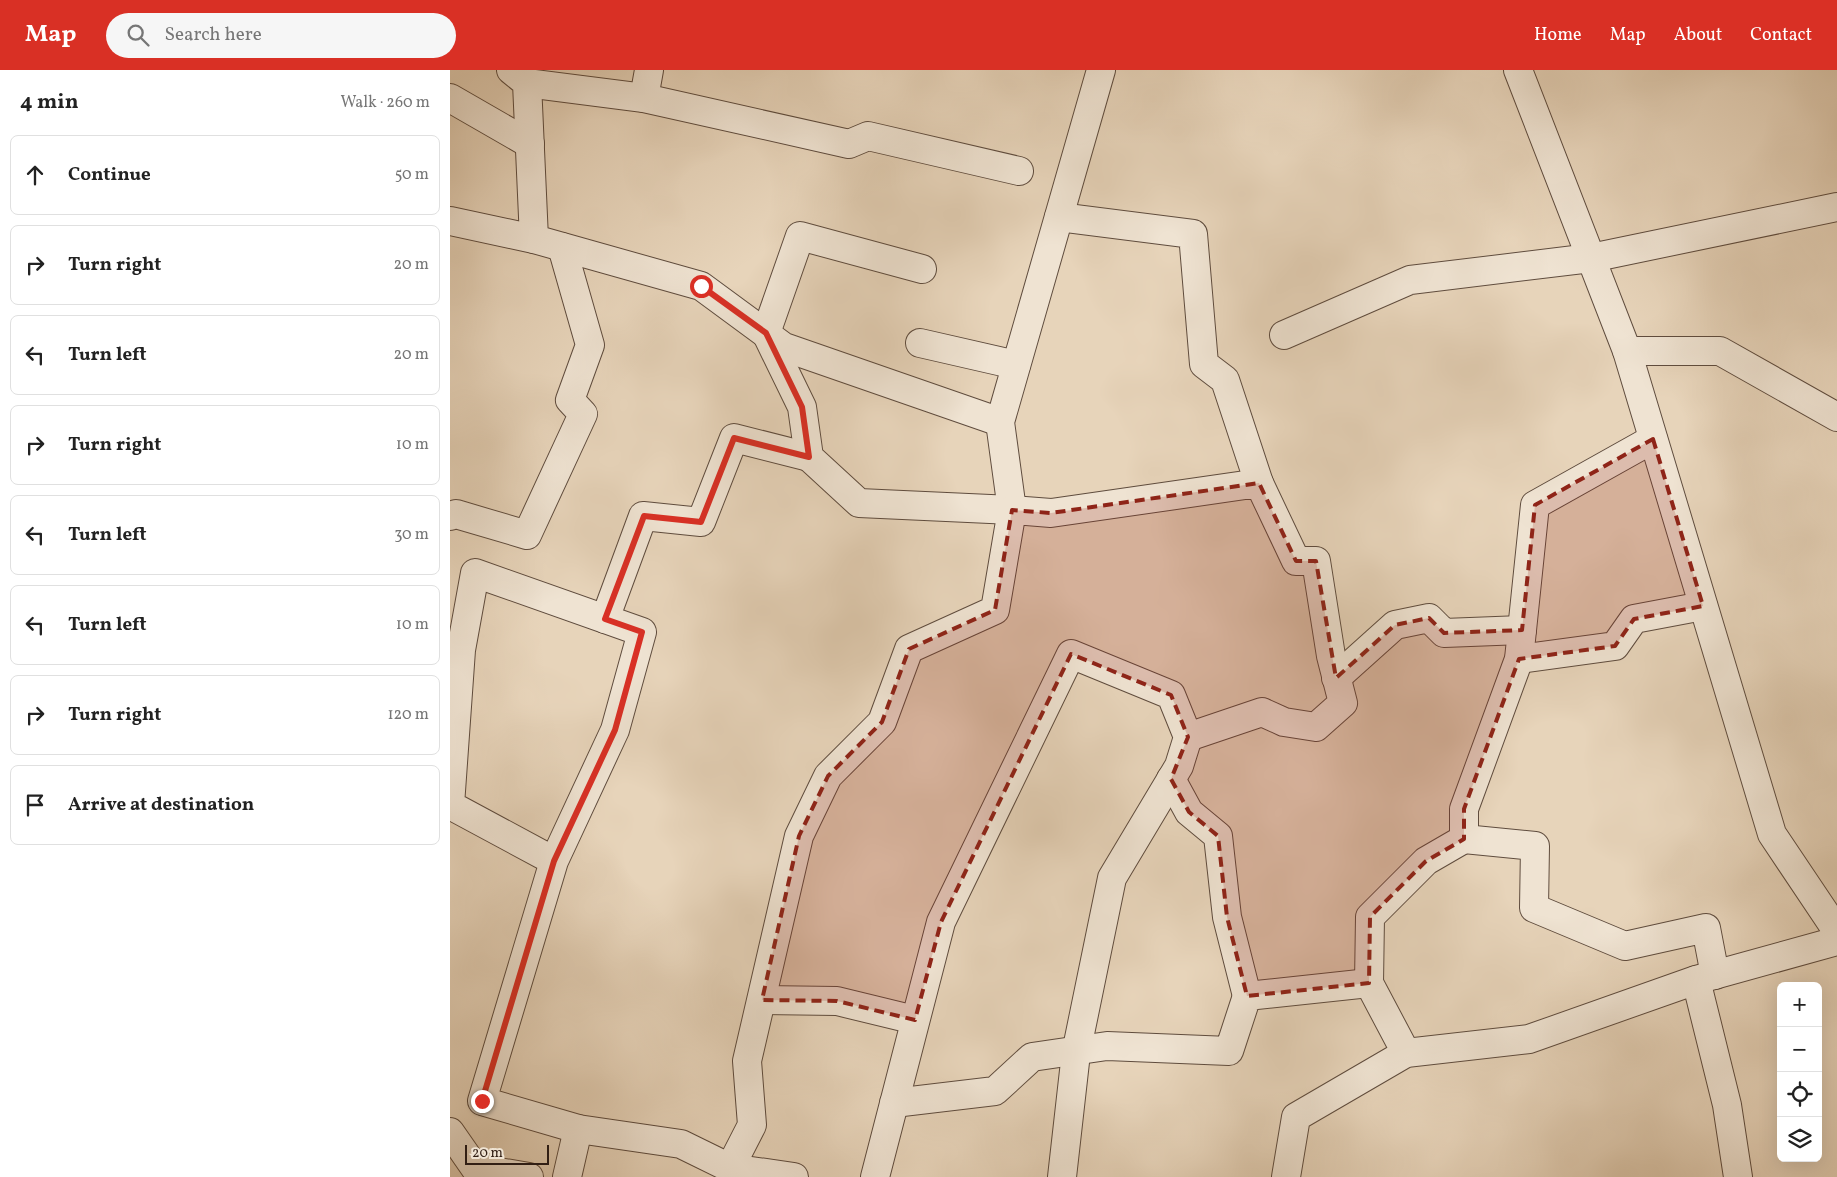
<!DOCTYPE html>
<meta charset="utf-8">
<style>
body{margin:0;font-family:Vollkorn,serif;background:#f6f6f6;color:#222}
.controls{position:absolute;right:15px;bottom:15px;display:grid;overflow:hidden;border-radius:8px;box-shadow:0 5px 20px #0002}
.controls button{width:45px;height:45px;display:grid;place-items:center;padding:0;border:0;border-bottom:1px solid #e0e0e0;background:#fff;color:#222;font:25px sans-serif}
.scale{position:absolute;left:15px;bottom:12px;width:84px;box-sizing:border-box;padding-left:5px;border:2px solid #321f14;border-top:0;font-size:14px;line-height:18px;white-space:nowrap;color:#321f14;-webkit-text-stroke:4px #efe3d2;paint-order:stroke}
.stop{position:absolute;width:15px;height:15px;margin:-11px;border:4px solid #d93025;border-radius:50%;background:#fff}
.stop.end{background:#d93025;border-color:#fff;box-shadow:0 1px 5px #0008}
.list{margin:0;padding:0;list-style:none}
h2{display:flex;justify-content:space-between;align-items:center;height:65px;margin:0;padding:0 20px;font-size:21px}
h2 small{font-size:16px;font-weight:400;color:#767676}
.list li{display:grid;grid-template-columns:32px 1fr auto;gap:15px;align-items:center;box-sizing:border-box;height:80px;margin:0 10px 10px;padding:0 10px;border:1px solid #e0e0e0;border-radius:8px}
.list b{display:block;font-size:19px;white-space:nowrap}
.list em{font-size:16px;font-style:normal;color:#767676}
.icon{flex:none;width:28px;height:28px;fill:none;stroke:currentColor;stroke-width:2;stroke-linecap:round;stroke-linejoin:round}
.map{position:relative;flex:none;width:1387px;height:1107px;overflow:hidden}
header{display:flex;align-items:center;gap:30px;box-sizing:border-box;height:70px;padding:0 25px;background:#d93025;color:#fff}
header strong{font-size:24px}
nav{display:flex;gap:28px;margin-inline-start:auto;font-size:18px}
.search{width:350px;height:45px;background:#f6f6f6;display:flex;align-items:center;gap:12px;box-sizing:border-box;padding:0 18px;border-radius:28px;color:#767676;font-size:19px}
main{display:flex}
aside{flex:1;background:#fff}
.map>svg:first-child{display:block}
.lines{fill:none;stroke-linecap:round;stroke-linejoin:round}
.minor-casing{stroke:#5f4c3e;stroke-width:30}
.minor{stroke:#efe3d2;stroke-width:28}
.route{stroke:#d93025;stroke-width:6}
.marked{fill:#8f2418;fill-opacity:0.2;stroke:#8f2418;stroke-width:4;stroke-dasharray:10 6;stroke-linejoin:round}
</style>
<header>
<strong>Map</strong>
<div class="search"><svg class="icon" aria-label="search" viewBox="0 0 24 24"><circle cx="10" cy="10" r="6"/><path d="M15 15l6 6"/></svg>Search here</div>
<nav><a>Home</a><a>Map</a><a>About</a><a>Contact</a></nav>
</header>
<main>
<aside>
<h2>4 min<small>Walk · 260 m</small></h2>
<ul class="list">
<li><svg class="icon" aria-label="ahead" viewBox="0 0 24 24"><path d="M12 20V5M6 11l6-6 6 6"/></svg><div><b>Continue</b></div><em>50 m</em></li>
<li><svg class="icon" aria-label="right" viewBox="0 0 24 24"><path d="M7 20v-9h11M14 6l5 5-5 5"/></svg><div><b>Turn right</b></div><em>20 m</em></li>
<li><svg class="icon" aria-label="left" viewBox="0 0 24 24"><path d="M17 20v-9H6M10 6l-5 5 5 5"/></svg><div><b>Turn left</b></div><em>20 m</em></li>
<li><svg class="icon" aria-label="right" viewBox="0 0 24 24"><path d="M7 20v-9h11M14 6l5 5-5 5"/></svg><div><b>Turn right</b></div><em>10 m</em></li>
<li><svg class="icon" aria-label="left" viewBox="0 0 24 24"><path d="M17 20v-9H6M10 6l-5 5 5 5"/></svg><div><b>Turn left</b></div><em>30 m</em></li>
<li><svg class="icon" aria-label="left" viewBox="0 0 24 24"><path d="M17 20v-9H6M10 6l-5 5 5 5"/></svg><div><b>Turn left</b></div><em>10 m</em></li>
<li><svg class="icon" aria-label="right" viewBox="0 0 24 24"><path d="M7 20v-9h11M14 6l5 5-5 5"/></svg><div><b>Turn right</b></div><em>120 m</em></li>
<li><svg class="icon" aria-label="arrive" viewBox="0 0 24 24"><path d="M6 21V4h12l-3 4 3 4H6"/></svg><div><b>Arrive at destination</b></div></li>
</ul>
</aside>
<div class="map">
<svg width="1387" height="1107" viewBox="0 0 1387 1107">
<rect width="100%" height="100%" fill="#e7d4ba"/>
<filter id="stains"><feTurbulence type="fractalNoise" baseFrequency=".004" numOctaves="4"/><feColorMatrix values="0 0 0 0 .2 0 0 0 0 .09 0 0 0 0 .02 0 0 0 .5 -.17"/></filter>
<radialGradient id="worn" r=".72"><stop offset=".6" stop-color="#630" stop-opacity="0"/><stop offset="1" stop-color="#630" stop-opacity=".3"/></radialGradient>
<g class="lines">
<g class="minor-casing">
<g id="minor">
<polyline points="61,0 77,13 84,169 251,216 334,277 550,352"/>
<polyline points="1068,0 1177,281"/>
<polyline points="77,13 194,28 399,74 418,66 569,101"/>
<polyline points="0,28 80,74"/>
<polyline points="194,28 199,0"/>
<polyline points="609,147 743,164 754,294 775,310 809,413"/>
<polyline points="0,151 84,169"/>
<polyline points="472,199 350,166 316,263 352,337 359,387 409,433 562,440 550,352 651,0"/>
<polyline points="834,265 960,210 1141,188 1387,137"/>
<polyline points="470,273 566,295"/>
<polyline points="1387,347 1270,281 1177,281 1322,764 1387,861"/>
<polyline points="0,446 6,444 77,465 133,344 120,330 140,275 112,177"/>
<polyline points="155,549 193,446 251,452 284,368 359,387"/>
<polyline points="1069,589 1165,576 1184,549 1253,536"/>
<polyline points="886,608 945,555 979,548 994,563 1072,560"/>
<polyline points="721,709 739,742 768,766 777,847 797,926"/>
<polyline points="1014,769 1085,776 1084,838 1175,876 1256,858 1265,905"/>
<polyline points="104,791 0,735 11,580 25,503 192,562 165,660 104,791 32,1031 128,1059"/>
<polyline points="1246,910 1277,1035 1288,1107"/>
<polyline points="312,930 387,931 465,950"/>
<polyline points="956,983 919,913 920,847 976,791 1014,769 1014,739 1069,589 1085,435 1203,369"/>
<polyline points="444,1033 545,1021 582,987 657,976 779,981 797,926 919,913"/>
<polyline points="0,1062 25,1098 79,1107"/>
<polyline points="280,1098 302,1055 297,991 349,766 378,706 432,652 459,579 545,540 562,440 601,443 809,413 846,491 866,491 881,586 893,633 866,657 834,652 812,642 738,667"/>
<polyline points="117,1107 128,1059 231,1074 280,1098 344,1107"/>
<polyline points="425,1107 491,852 621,584 721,625 738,667 729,696 662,808 626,983 612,1107"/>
<polyline points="836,1107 846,1047 956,983 1079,969 1246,910 1387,871"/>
</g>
</g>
<use href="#minor" class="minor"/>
</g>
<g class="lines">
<polyline class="route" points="32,1031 104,791 165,660 192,562 155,549 194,446 251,452 284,368 359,387 352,337 316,263 251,216"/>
</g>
<path class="marked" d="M 1203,369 L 1253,536 L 1184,549 L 1165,576 L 1069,589 L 1014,739 L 1014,769 L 976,791 L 920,847 L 919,913 L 797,926 L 777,847 L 768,766 L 739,742 L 721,709 L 738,667 L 721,625 L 621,584 L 491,852 L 465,950 L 387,931 L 312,930 L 349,766 L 378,706 L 432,652 L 459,579 L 545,540 L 562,440 L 601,443 L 809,413 L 846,491 L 866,491 L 886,608 L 945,555 L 979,548 L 994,563 L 1072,560 L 1085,435 Z"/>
<rect width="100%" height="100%" filter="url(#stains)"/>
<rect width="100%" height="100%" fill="url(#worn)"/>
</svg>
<div class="controls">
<button>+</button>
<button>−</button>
<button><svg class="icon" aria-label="locate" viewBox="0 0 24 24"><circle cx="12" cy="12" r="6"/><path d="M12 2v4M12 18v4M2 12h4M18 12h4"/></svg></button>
<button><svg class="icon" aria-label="layers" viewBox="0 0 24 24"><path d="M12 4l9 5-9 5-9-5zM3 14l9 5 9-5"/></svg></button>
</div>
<div class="scale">20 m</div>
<div class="stop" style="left:251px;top:216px"></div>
<div class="stop end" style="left:32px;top:1031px"></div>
</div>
</main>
